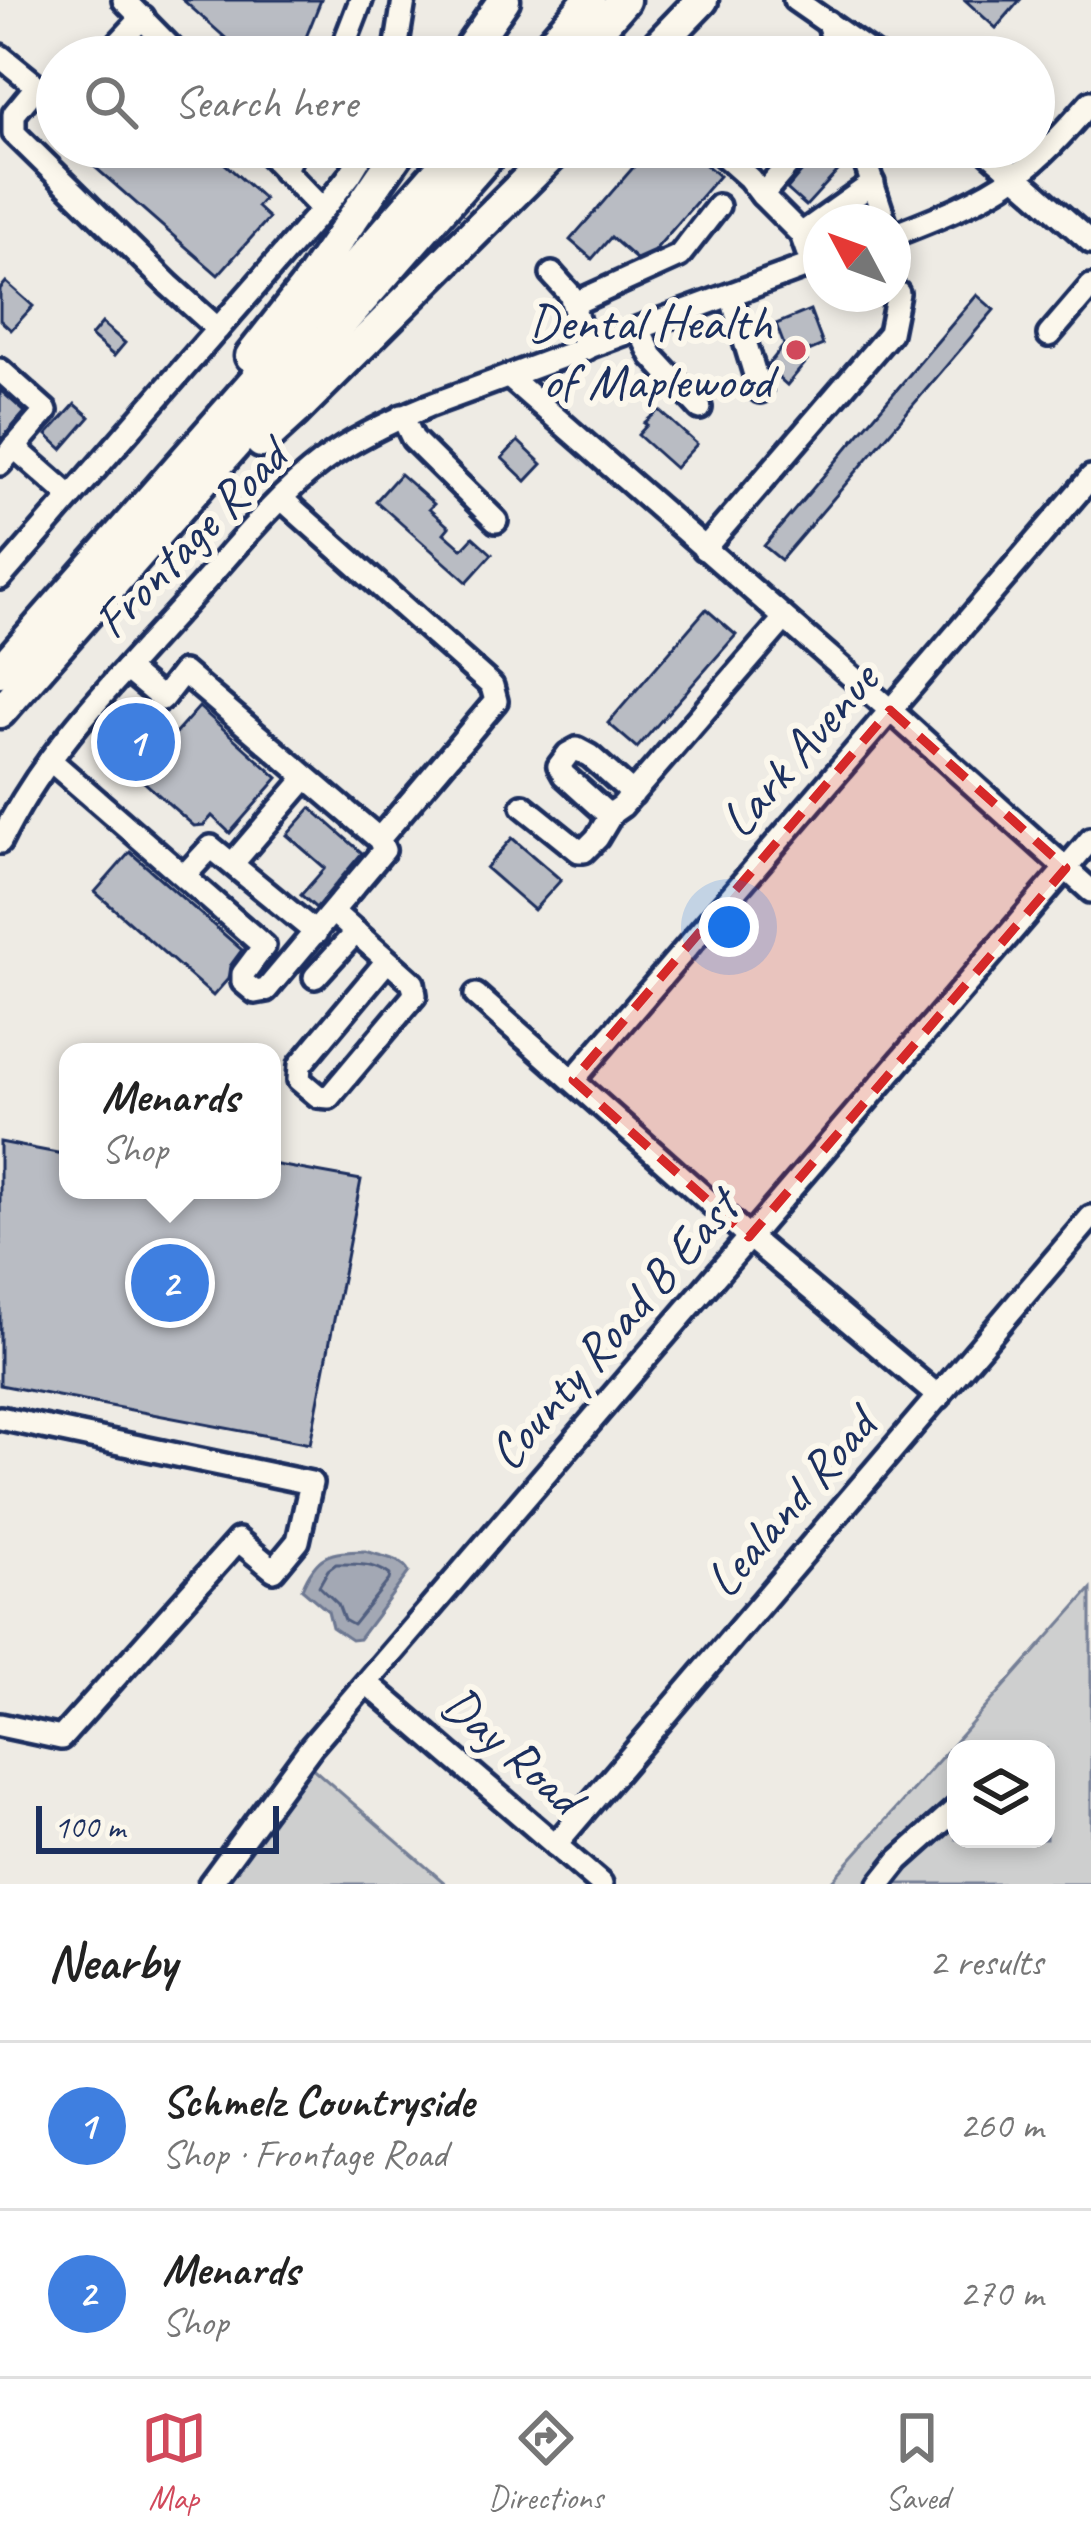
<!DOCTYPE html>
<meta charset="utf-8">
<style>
body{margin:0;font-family:Caveat,sans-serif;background:#f6f6f6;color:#222}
.controls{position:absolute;right:36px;bottom:36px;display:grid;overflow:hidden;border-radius:24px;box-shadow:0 6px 18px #0003}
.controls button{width:108px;height:108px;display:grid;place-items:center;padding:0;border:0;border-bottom:3px solid #e0e0e0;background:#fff;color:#222;font:60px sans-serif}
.compass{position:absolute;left:803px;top:204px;width:108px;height:108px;border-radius:50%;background:#fff;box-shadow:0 6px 18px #0003;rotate:311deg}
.scale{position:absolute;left:36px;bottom:30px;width:243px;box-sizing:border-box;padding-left:12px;border:6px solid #1b2f5e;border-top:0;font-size:33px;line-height:42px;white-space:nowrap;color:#1b2f5e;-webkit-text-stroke:9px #fbf7ec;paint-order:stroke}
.you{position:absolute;left:729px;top:927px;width:42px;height:42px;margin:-30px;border:9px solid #fff;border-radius:50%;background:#1a73e8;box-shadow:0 0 0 18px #1a73e833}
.badge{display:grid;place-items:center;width:78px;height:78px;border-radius:50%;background:#d1495b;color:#fff;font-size:39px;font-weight:700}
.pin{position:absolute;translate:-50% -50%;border:6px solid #fff;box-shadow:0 3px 12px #0006}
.popup{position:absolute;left:59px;top:1043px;width:222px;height:156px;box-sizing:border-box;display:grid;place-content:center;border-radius:24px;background:#fff;filter:drop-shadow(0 3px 9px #0005);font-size:39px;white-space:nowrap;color:#767676}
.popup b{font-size:45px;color:#222}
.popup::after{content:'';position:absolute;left:50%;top:100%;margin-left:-24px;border:24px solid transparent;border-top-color:#fff}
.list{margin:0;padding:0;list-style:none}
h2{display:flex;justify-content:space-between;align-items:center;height:156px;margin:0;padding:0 48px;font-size:51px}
h2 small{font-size:39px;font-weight:400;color:#767676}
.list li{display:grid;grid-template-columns:78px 1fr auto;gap:36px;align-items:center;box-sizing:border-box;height:168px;padding:0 48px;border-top:3px solid #e0e0e0}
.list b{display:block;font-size:45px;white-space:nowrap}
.list p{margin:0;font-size:39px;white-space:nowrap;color:#767676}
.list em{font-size:39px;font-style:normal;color:#767676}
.icon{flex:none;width:66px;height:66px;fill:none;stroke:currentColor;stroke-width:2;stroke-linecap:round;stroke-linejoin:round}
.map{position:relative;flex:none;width:1091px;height:1884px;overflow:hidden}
.search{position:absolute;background:#fff;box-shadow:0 6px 18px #0003;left:36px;right:36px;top:36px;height:132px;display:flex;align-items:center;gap:30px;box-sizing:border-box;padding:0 42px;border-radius:66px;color:#767676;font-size:45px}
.sheet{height:492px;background:#fff}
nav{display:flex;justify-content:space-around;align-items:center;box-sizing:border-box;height:168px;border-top:3px solid #e0e0e0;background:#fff;font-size:33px;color:#767676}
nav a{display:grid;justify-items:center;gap:6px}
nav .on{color:#d1495b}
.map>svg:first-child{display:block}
.green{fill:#cecfcf;stroke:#747f96;stroke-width:3;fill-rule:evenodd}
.water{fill:#a3a8b4;stroke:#6d7892;stroke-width:3}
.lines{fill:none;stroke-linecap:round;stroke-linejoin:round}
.shore{stroke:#515f80;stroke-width:3}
.building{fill:#b9bcc3;stroke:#1b2f5e;stroke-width:3}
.minor-casing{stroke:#1b2f5e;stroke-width:30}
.highway-casing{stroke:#1b2f5e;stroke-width:39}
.minor{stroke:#fbf7ec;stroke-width:21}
.highway{stroke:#fbf7ec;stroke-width:30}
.marked{fill:#d62828;fill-opacity:0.2;stroke:#d62828;stroke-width:9;stroke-dasharray:24 15;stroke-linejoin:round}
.poi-dot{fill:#d1495b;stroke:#fbf7ec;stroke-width:4.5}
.labels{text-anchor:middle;stroke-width:12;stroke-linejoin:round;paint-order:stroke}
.poi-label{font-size:51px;fill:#1b2f5e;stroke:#fbf7ec;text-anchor:end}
.street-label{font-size:51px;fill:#1b2f5e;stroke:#fbf7ec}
</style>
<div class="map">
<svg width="1091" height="1884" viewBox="0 0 1091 1884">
<rect width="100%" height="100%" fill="#eeebe4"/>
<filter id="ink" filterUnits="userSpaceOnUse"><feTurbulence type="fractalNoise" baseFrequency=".00833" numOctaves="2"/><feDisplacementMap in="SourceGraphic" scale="24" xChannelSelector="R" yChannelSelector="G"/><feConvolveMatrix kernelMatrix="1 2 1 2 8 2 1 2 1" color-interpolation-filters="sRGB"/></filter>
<g filter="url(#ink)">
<g class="green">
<path d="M 1091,1589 L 1091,1884 L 829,1884 ZM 956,1749 L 1046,1749 L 1046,1839 L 956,1839 Z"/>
<polygon points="309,1765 446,1884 206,1884"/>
</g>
<path class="water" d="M 365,1551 C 379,1556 403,1558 409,1572 L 359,1639 L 351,1640 L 332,1627 L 328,1611 L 302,1589 C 317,1553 329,1552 365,1551 Z"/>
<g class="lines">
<path class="shore" d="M 336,1564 C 355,1564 375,1563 390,1575 L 389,1580 L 353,1625 L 344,1620 L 338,1604 L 319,1586 L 328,1570 Z"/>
</g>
<g class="building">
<polygon points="183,0 321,0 298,57 247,57"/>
<polygon points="965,0 1020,0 996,28"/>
<polygon points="72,147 206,147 264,199 257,207 269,218 218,275"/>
<polygon points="651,147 685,147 719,176 654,251 636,259 611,237 592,259 570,240"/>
<polygon points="818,147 842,147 848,160 806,206 787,189 814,157"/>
<polygon points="6,282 33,306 11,330 0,320 0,289"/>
<polygon points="977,295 994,310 781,560 764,546"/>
<polygon points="810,310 823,345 799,355 807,361 787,385 769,369 768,365 784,345 776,324"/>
<polygon points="102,323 125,343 114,356 91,336"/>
<polygon points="0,390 25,412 0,441"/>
<polygon points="75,404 90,417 62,449 47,435"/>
<polygon points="659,410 697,444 675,468 638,435 647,425 644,423"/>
<polygon points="518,441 542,464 526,481 502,458"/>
<polygon points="400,474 434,504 429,509 449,527 444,533 462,549 473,537 492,554 467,582 376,501"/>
<polygon points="706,609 736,635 637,748 608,723"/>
<polygon points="133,706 145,716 149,711 175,734 199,707 278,778 230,833 212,816 204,825 194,826 111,753 114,750 103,740"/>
<polygon points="311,808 362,853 316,908 301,895 325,868 287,835"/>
<polygon points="512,838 561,880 534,910 486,868"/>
<polygon points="130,852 242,950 230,966 228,979 213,996 95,892"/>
<polygon points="0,1142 68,1155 68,1190 272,1190 272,1164 361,1180 310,1444 0,1385"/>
</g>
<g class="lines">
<g class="minor-casing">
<g id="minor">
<polyline points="124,0 180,57"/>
<polyline points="795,0 877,57"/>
<polyline points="828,22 838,57"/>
<polyline points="0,56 37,86 14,114 14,133 169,285 218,329"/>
<polyline points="86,57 115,47 143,17"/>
<polyline points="339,57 361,0"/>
<polyline points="395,57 404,0"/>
<polyline points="262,147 322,209"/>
<polyline points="714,147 749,178 762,195"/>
<polyline points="803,147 762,195 801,234 812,265"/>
<polyline points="857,147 862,152 885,222"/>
<polyline points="983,147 1091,242"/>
<polyline points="284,171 296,147"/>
<polyline points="801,234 873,183"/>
<path d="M 893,235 C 934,219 979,202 1015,176 C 1044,156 1068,128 1091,102"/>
<polyline points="552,274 570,294 586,349"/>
<polyline points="731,295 760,391"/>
<polyline points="573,304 679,256 718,206"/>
<polyline points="639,329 652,356 700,408"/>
<polyline points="1049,335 1091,286"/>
<polyline points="0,370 46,411 0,464"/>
<polyline points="509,377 890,710 1091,891"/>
<polyline points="402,416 413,439 496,521"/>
<polyline points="14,447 71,497"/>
<polyline points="282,499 492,686 496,701 379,839"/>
<polyline points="704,549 890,333 898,293"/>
<polyline points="0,578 328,203 350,175 367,147"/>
<polyline points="50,760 264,946 243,974 243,982 255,992 266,990 384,850 379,839 183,672 162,699 126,669"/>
<polyline points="633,794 590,756 577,749 568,754 559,766 564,775 604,811 612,813 622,806 784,619"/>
<polyline points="523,806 579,851 584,851 597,838 612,813"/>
<path d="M 0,842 C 46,747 124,672 193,595 C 234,550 273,499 322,462 C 355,438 391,421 428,406 L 821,261"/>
<polyline points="233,863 306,778"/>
<polyline points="185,875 211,847 316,933"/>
<polyline points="333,912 413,983 415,995 329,1097 318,1096 299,1080 300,1065 387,961"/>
<polyline points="315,977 356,932"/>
<polyline points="476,995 749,1237 939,1397"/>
<polyline points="573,1080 1091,477"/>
<polyline points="0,1418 311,1483 298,1541 274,1570 238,1540 61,1738 0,1725"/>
<polyline points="367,1683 601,1884"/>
<polyline points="555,1845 1091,1217"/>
<polyline points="210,1884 311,1747 1091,839"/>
<polyline points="880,1884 899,1860 956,1809"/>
</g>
</g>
<g class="highway-casing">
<g id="highway">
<polyline points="464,57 504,0"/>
<polyline points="539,57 589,0"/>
<polyline points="575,57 624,0"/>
<polyline points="647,57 702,0"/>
<polyline points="251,356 307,285 402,147"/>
<polyline points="261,442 296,410 560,147"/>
<polyline points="0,671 460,147"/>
<polyline points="0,712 496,147"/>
</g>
</g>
<use href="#minor" class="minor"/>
<use href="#highway" class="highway"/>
</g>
</g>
<path class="marked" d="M 890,710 L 1066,868 L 749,1237 L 573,1080 Z"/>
<circle class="poi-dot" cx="796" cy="350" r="12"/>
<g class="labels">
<g class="poi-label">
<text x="772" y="339">Dental Health<tspan x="772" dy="59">of Maplewood</tspan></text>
</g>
<g class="street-label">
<text transform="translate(189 538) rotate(-46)" y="18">Frontage Road</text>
<text transform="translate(798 749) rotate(-49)" y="18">Lark Avenue</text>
<text transform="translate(612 1329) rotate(-49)" y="18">County Road B East</text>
<text transform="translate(789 1502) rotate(-49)" y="18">Lealand Road</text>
<text transform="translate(513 1749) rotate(41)" y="18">Day Road</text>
</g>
</g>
</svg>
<div class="controls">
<button><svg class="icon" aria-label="layers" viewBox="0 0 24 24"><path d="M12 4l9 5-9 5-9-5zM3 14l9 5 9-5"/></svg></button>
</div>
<svg class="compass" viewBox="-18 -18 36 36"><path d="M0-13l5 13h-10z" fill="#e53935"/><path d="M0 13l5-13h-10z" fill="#767676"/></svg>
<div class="scale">100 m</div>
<div class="you"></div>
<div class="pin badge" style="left:136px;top:742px;background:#3f7fe0">1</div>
<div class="pin badge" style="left:170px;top:1283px;background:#3f7fe0">2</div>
<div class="popup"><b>Menards</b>Shop</div>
<div class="search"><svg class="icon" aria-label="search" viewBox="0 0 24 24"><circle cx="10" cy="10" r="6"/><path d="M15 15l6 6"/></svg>Search here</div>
</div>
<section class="sheet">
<h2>Nearby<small>2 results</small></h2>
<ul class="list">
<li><span class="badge" style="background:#3f7fe0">1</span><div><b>Schmelz Countryside</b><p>Shop · Frontage Road</p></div><em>260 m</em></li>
<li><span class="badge" style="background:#3f7fe0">2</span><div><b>Menards</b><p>Shop</p></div><em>270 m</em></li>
</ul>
</section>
<nav>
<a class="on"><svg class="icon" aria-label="map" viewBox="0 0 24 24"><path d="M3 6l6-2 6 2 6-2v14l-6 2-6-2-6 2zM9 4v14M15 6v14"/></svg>Map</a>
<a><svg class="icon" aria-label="directions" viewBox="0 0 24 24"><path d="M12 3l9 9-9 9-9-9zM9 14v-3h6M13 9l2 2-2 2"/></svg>Directions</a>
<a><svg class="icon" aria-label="saved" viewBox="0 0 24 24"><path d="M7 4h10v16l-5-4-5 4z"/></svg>Saved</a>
</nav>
